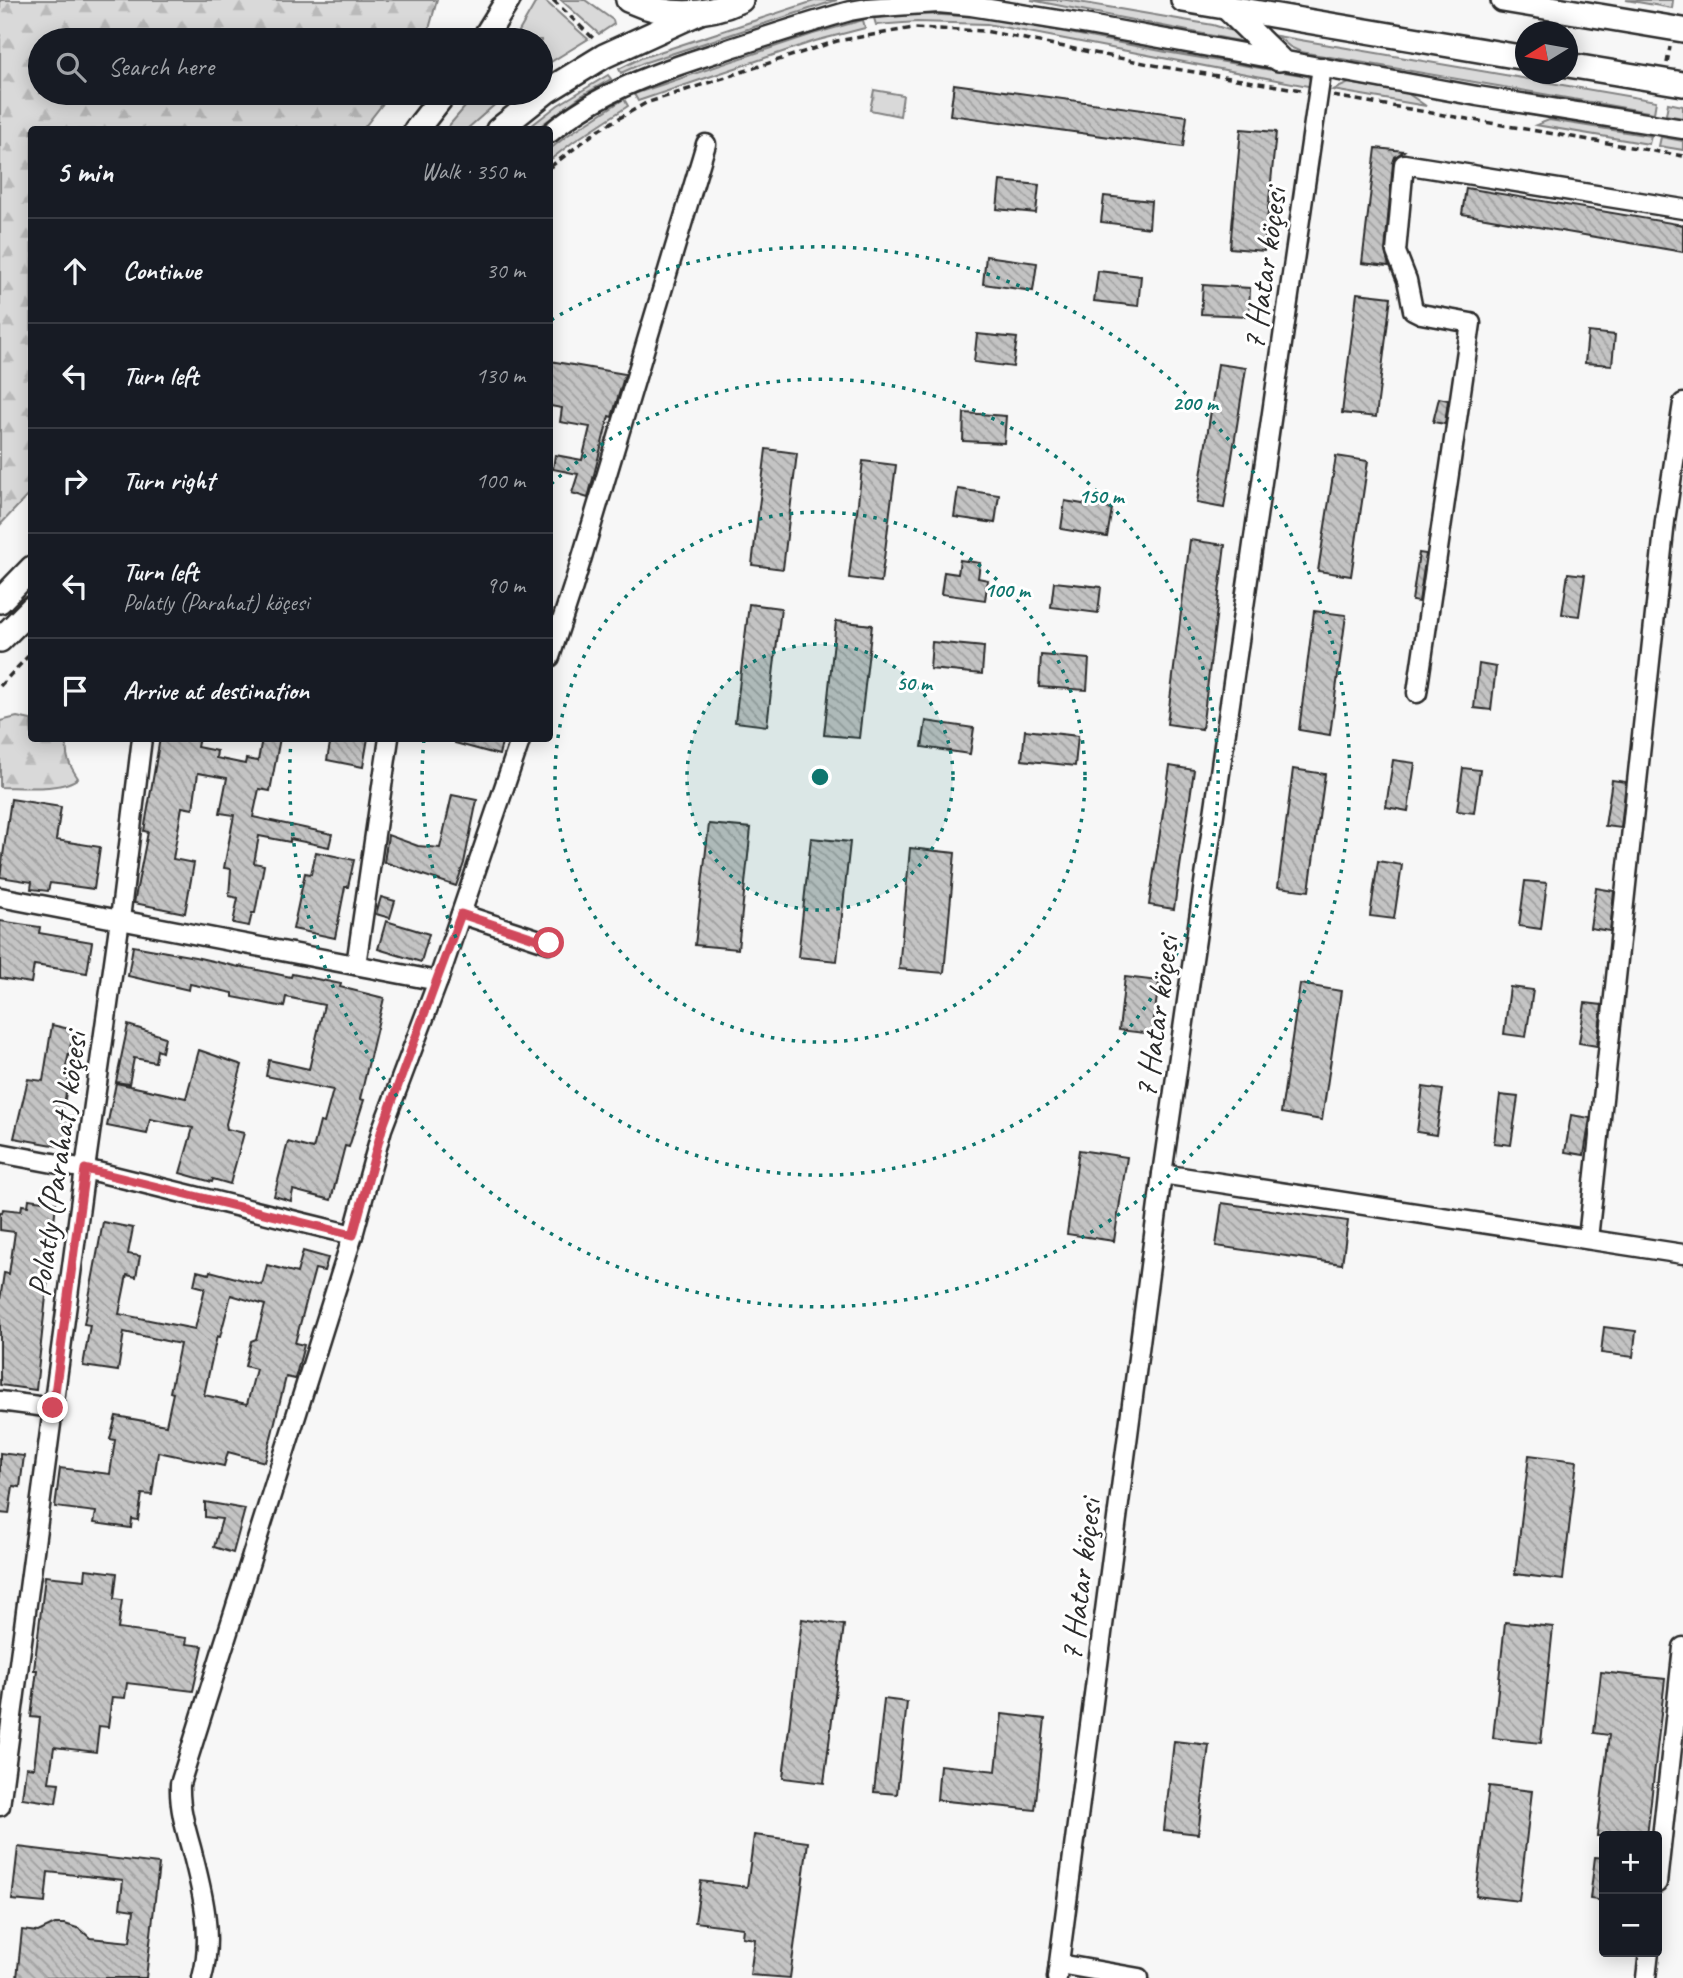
<!DOCTYPE html>
<meta charset="utf-8">
<style>
body{margin:0;font-family:Caveat,sans-serif;background:#20242c;color:#f1f3f6}
.controls{position:absolute;right:21px;bottom:21px;display:grid;overflow:hidden;border-radius:7px;box-shadow:0 4px 18px #0003}
.controls button{width:63px;height:63px;display:grid;place-items:center;padding:0;border:0;border-bottom:2px solid #363941;background:#171b24;color:#f1f3f6;font:35px sans-serif}
.compass{position:absolute;left:1515px;top:21px;width:63px;height:63px;border-radius:50%;background:#171b24;box-shadow:0 4px 18px #0003;rotate:259deg}
.stop{position:absolute;width:21px;height:21px;margin:-16px;border:5px solid #d1495b;border-radius:50%;background:#fff}
.stop.end{background:#d1495b;border-color:#fff;box-shadow:0 2px 7px #0008}
.list{margin:0;padding:0;list-style:none}
h2{display:flex;justify-content:space-between;align-items:center;height:91px;margin:0;padding:0 28px;font-size:30px}
h2 small{font-size:23px;font-weight:400;color:#9ea1a6}
.list li{display:grid;grid-template-columns:46px 1fr auto;gap:21px;align-items:center;box-sizing:border-box;height:105px;padding:0 28px;border-top:2px solid #363941}
.list b{display:block;font-size:26px;white-space:nowrap}
.list p{margin:0;font-size:23px;white-space:nowrap;color:#9ea1a6}
.list em{font-size:23px;font-style:normal;color:#9ea1a6}
.icon{flex:none;width:38px;height:38px;fill:none;stroke:currentColor;stroke-width:2;stroke-linecap:round;stroke-linejoin:round}
.map{position:relative;flex:none;width:1683px;height:1978px;overflow:hidden}
.search{position:absolute;background:#171b24;box-shadow:0 4px 18px #0003;left:28px;top:28px;width:525px;height:77px;display:flex;align-items:center;gap:18px;box-sizing:border-box;padding:0 24px;border-radius:38px;color:#9ea1a6;font-size:26px}
.panel{position:absolute;background:#171b24;box-shadow:0 4px 18px #0003;left:28px;top:126px;width:525px;height:616px;border-radius:7px}
.map>svg:first-child{display:block}
.grass{fill:#d9d9d9;stroke:#828282;stroke-width:2}
.forest{fill:url(#forest-firs);stroke:#828282;stroke-width:2}
.park{fill:url(#park-tufts);stroke:#828282;stroke-width:2}
.building{fill:url(#building-back-hatch);stroke:#2b2b2b;stroke-width:2;fill-rule:evenodd}
.lines{fill:none;stroke-linecap:round;stroke-linejoin:round}
.minor-casing{stroke:#2b2b2b;stroke-width:23}
.major-casing{stroke:#2b2b2b;stroke-width:28}
.path{stroke:#2b2b2b;stroke-width:3.5;stroke-dasharray:7 5;stroke-linecap:butt}
.minor{stroke:#fff;stroke-width:18}
.major{stroke:#fff;stroke-width:23}
.route{stroke:#d1495b;stroke-width:9}
.ring{fill:none;stroke:#0f766e;stroke-width:3.5;stroke-dasharray:3.5 7}
.labels{text-anchor:middle;stroke-width:6;stroke-linejoin:round;paint-order:stroke}
.street-label{font-size:33px;fill:#2b2b2b;stroke:#fff}
.centre{fill:#0f766e;stroke:#fff;stroke-width:3.5}
.ring-label{font-size:21px;text-anchor:middle;font-weight:bold;fill:#0f766e;stroke:#fff;stroke-width:6;stroke-linejoin:round;paint-order:stroke}
</style>
<div class="map">
<svg width="1683" height="1978" viewBox="0 0 1683 1978">
<defs>
<pattern id="forest-firs" width="22" height="20" patternUnits="userSpaceOnUse" patternTransform="scale(1.75)"><rect width="22" height="20" fill="#d9d9d9"/><path d="M5 1l3.5 6h-7zM16 11l3.5 6h-7z" fill="#bababa"/></pattern>
<pattern id="park-tufts" width="24" height="20" patternUnits="userSpaceOnUse" patternTransform="scale(1.75)"><rect width="24" height="20" fill="#d9d9d9"/><path d="M3 7l-1-3M5 7V3M7 7l1-3M15 17l-1-3M17 17v-4M19 17l1-3" fill="none" stroke="#bababa"/></pattern>
<pattern id="building-back-hatch" width="6" height="6" patternUnits="userSpaceOnUse" patternTransform="scale(1.75)"><rect width="6" height="6" fill="#c4c4c4"/><path d="M-1 5l2 2M0 0l6 6M5-1l2 2" fill="none" stroke="#9f9f9f"/></pattern>
</defs>
<rect width="100%" height="100%" fill="#f7f7f7"/>
<filter id="ink" filterUnits="userSpaceOnUse"><feTurbulence type="fractalNoise" baseFrequency=".0143" numOctaves="2"/><feDisplacementMap in="SourceGraphic" scale="14" xChannelSelector="R" yChannelSelector="G"/><feConvolveMatrix kernelMatrix="1 2 1 2 8 2 1 2 1" color-interpolation-filters="sRGB"/></filter>
<g filter="url(#ink)">
<g class="grass">
<polygon points="537,0 544,0 588,39 541,68 541,40 514,40"/>
<polygon points="561,0 585,0 613,20 614,24 599,34"/>
<polygon points="817,0 837,0 643,63 621,73 619,69 641,58"/>
<polygon points="1031,0 1067,0 1213,25 1232,31 1244,40 1244,42"/>
<polygon points="1626,0 1673,0 1672,8"/>
<polygon points="917,14 988,17 1166,52 1307,76 1311,80 1313,87 987,24 917,22 876,25 874,18"/>
<polygon points="863,20 865,28 815,41 638,101 634,94 813,34"/>
<polygon points="1277,36 1656,101 1654,113 1301,52 1290,47"/>
<polygon points="608,75 611,79 581,96 536,129 527,129 558,105"/>
<polygon points="1349,83 1407,93 1426,106 1333,90"/>
<polygon points="477,93 508,93 467,129 446,129"/>
<polygon points="624,99 628,106 573,142 550,160 550,149 568,135"/>
<polygon points="1668,103 1683,106 1683,118 1666,115"/>
<polygon points="1549,120 1651,136 1649,144 1536,125"/>
<polygon points="1661,137 1683,141 1683,150 1659,146"/>
</g>
<g class="forest">
<polygon points="0,0 437,0 426,40 40,40 40,93 391,93 363,129 32,130 31,492 0,525"/>
<path d="M 17,717 L 31,720 L 32,738 L 68,739 C 64,754 69,765 78,778 C 63,791 20,787 0,787 L 0,721 Z"/>
</g>
<polygon class="park" points="874,90 903,95 900,116 870,110"/>
<g class="building">
<polygon points="954,84 1187,116 1183,147 950,115"/>
<polygon points="1241,129 1276,132 1264,251 1230,248"/>
<polygon points="1376,148 1404,151 1395,157 1393,163 1385,251 1389,266 1362,263"/>
<polygon points="1000,181 1039,185 1036,213 997,209"/>
<polygon points="1466,188 1683,225 1683,252 1462,214"/>
<polygon points="1104,196 1151,201 1149,228 1101,222"/>
<polygon points="986,256 1037,263 1033,291 983,284"/>
<polygon points="1098,271 1141,276 1138,306 1094,301"/>
<polygon points="1203,285 1250,288 1249,316 1201,314"/>
<polygon points="1357,293 1391,297 1376,417 1342,413"/>
<polygon points="1588,332 1615,335 1612,365 1585,363"/>
<polygon points="977,334 1017,338 1013,367 974,362"/>
<polygon points="550,361 625,374 612,417 609,416 588,498 572,493 578,474 553,469 555,455 582,460 590,427 560,422 562,408 550,406"/>
<polygon points="1218,364 1246,368 1224,508 1197,503"/>
<polygon points="1439,398 1448,400 1445,424 1433,422"/>
<polygon points="964,413 1006,416 1004,443 963,441"/>
<polygon points="766,449 797,453 783,569 752,565"/>
<polygon points="1336,456 1368,461 1351,576 1318,571"/>
<polygon points="863,461 896,465 881,582 849,578"/>
<polygon points="958,489 999,495 995,523 954,517"/>
<polygon points="1065,501 1112,509 1107,537 1061,529"/>
<polygon points="1190,540 1225,545 1202,729 1167,724"/>
<polygon points="1419,553 1426,554 1419,602 1412,601"/>
<polygon points="960,560 980,563 978,578 988,580 985,600 941,594 944,572 958,574"/>
<polygon points="1568,573 1585,575 1579,616 1562,614"/>
<polygon points="1054,582 1101,587 1098,613 1051,607"/>
<polygon points="749,604 781,608 767,726 735,722"/>
<polygon points="1314,611 1346,615 1330,735 1299,730"/>
<polygon points="836,621 872,625 859,738 824,735"/>
<polygon points="932,642 984,647 982,674 930,669"/>
<polygon points="1041,655 1089,659 1087,690 1039,687"/>
<polygon points="1479,664 1496,667 1491,710 1474,708"/>
<polygon points="926,721 974,728 970,754 922,747"/>
<polygon points="1025,730 1078,736 1075,766 1022,760"/>
<polygon points="160,738 199,738 197,747 217,751 216,758 245,764 246,759 258,761 262,738 280,738 270,791 259,789 253,817 332,834 329,847 290,839 290,842 259,836 254,863 264,865 255,913 252,913 249,926 233,923 238,898 229,896 231,869 224,868 234,815 220,813 227,778 198,773 193,809 182,807 173,859 194,863 185,913 134,903 148,832 144,831"/>
<polygon points="331,738 368,738 363,767 327,760"/>
<polygon points="456,738 503,738 499,755 455,743"/>
<polygon points="1393,760 1415,763 1408,811 1386,807"/>
<polygon points="1170,766 1194,770 1174,909 1149,905"/>
<polygon points="1463,768 1480,770 1474,813 1457,811"/>
<polygon points="1293,769 1325,774 1309,891 1278,887"/>
<polygon points="1612,780 1626,782 1621,828 1605,826"/>
<polygon points="452,795 477,800 464,863 456,886 384,862 388,835 418,846 440,848"/>
<polygon points="11,799 61,807 56,840 100,847 94,889 50,883 48,891 31,889 32,882 0,877"/>
<polygon points="709,824 751,828 738,949 695,945"/>
<polygon points="811,838 850,842 837,961 798,957"/>
<polygon points="910,848 955,853 944,973 899,969"/>
<polygon points="316,852 354,860 348,887 345,887 335,938 293,929 305,873 311,874"/>
<polygon points="1378,861 1402,865 1394,919 1370,916"/>
<polygon points="1525,881 1547,883 1541,929 1519,926"/>
<polygon points="1596,888 1614,891 1610,931 1590,928"/>
<polygon points="381,897 395,901 390,918 376,914"/>
<polygon points="0,921 40,927 39,933 92,942 87,973 34,965 31,983 0,978"/>
<polygon points="386,921 429,934 421,962 378,949"/>
<polygon points="133,946 195,957 239,967 239,966 291,977 292,974 341,984 340,987 384,998 360,1099 364,1100 349,1147 345,1146 331,1200 293,1190 291,1201 274,1196 288,1142 313,1149 320,1122 324,1123 333,1090 266,1076 269,1060 309,1069 324,1005 286,997 284,1007 233,997 233,993 190,984 189,990 128,976"/>
<polygon points="1125,977 1159,981 1152,1034 1119,1030"/>
<polygon points="1300,984 1341,991 1322,1120 1281,1113"/>
<polygon points="1510,987 1533,990 1526,1037 1504,1034"/>
<polygon points="1585,1003 1602,1005 1597,1046 1579,1043"/>
<polygon points="52,1025 74,1030 64,1076 69,1077 62,1115 75,1117 70,1148 14,1138 28,1079 43,1081"/>
<polygon points="128,1025 165,1037 162,1052 157,1050 155,1062 134,1058 129,1084 116,1082"/>
<polygon points="199,1050 242,1065 226,1124 227,1129 244,1133 230,1184 213,1179 212,1182 180,1173 193,1128 150,1119 147,1134 107,1126 116,1083 186,1098"/>
<polygon points="1423,1087 1443,1090 1436,1135 1417,1132"/>
<polygon points="1500,1095 1518,1097 1511,1145 1494,1143"/>
<polygon points="1571,1115 1590,1118 1584,1155 1565,1152"/>
<polygon points="1079,1150 1127,1157 1114,1241 1067,1234"/>
<polygon points="29,1199 56,1203 36,1390 0,1385 0,1300 4,1273 9,1274 15,1232 0,1230 0,1212 2,1213 3,1209 21,1211 22,1205 28,1206"/>
<polygon points="1222,1203 1348,1221 1342,1264 1216,1246"/>
<path d="M 103,1222 L 133,1228 L 128,1254 L 140,1256 L 136,1277 L 127,1275 L 119,1314 L 195,1329 L 205,1288 L 194,1285 L 197,1271 L 209,1274 L 210,1271 L 262,1285 L 267,1265 L 297,1273 L 303,1251 L 328,1258 L 324,1271 L 315,1269 L 295,1343 L 304,1345 L 295,1379 L 286,1377 L 265,1462 L 228,1452 L 224,1466 L 158,1452 L 152,1495 L 142,1494 L 138,1520 L 132,1519 L 131,1528 L 94,1523 L 96,1512 L 55,1507 L 60,1468 L 110,1474 L 115,1440 L 110,1439 L 116,1416 L 166,1425 L 173,1393 L 170,1392 L 180,1344 L 124,1332 L 118,1371 L 83,1366 L 90,1325 L 84,1324 ZM 231,1295 L 265,1305 L 256,1339 L 251,1341 L 245,1366 L 256,1369 L 247,1404 L 204,1395 L 217,1336 L 220,1337 Z"/>
<polygon points="1604,1327 1636,1331 1633,1357 1601,1353"/>
<polygon points="0,1453 24,1456 20,1487 13,1486 9,1514 0,1513"/>
<polygon points="1529,1455 1577,1461 1563,1580 1515,1574"/>
<polygon points="205,1502 245,1509 233,1553 214,1547 222,1519 205,1517"/>
<polygon points="86,1569 117,1573 114,1599 122,1600 118,1629 187,1638 186,1644 203,1646 193,1691 127,1683 125,1698 112,1697 108,1727 99,1726 96,1752 54,1747 49,1782 59,1783 56,1803 22,1798 26,1767 34,1768 40,1718 31,1717 37,1670 34,1670 45,1576 85,1580"/>
<polygon points="802,1619 844,1625 824,1783 783,1778"/>
<polygon points="1505,1622 1553,1627 1541,1743 1493,1738"/>
<polygon points="1601,1672 1665,1679 1647,1836 1597,1836 1609,1735 1594,1733"/>
<polygon points="884,1699 907,1702 897,1794 874,1792"/>
<polygon points="1002,1714 1045,1719 1035,1810 937,1800 940,1765 996,1771"/>
<polygon points="1174,1741 1209,1745 1198,1834 1164,1830"/>
<polygon points="1489,1786 1532,1791 1519,1901 1476,1896"/>
<polygon points="754,1835 808,1842 790,1978 750,1975 755,1939 742,1937 743,1928 695,1922 701,1881 747,1887"/>
<polygon points="18,1847 159,1864 146,1978 17,1978 22,1930 38,1932 55,1924 65,1924 80,1929 90,1938 130,1942 134,1910 120,1908 123,1880 48,1872 45,1903 12,1900"/>
<polygon points="1595,1857 1604,1858 1604,1901 1590,1899"/>
</g>
<g class="lines">
<g class="minor-casing">
<g id="minor">
<path d="M 550,133 C 599,91 662,70 722,51 C 765,37 807,23 850,11 L 867,8 L 938,3 L 971,6 L 1089,25 L 1477,96 L 1683,129"/>
<polyline points="550,657 573,587 706,144"/>
<polyline points="1417,693 1471,323 1421,314 1413,310 1407,280 1396,252 1404,164 1683,209"/>
<polyline points="0,897 438,981"/>
<polyline points="461,914 549,943"/>
<polyline points="356,965 389,738"/>
<polyline points="0,1153 85,1169 353,1235"/>
<polyline points="1162,1174 1683,1254"/>
<polyline points="1588,1239 1665,521 1683,403"/>
<polyline points="0,1401 53,1408"/>
<polyline points="0,1806 85,1169 120,919 142,738"/>
<polyline points="1657,1883 1683,1647"/>
<polyline points="1059,1964 1139,1978"/>
<path d="M 202,1978 C 214,1935 202,1890 191,1848 C 185,1827 179,1806 180,1784 L 353,1235 L 382,1129 L 438,981 L 521,738"/>
<polyline points="1057,1978 1162,1174 1322,67"/>
<polyline points="1646,1978 1649,1952"/>
</g>
</g>
<g class="major-casing">
<g id="major">
<path d="M 628,0 C 665,17 705,17 741,0"/>
<polyline points="1183,0 1526,58"/>
<polyline points="1503,0 1683,30"/>
<polyline points="1226,7 1279,59"/>
<polyline points="483,40 508,0"/>
<polyline points="1568,65 1683,84"/>
<polyline points="416,130 445,93"/>
<polyline points="498,130 547,91 604,56 698,13"/>
<polyline points="0,601 32,568"/>
<polyline points="0,640 32,608"/>
</g>
</g>
<g class="path">
<polyline points="553,0 595,40"/>
<polyline points="1667,63 1670,47"/>
<polyline points="1333,96 1683,156"/>
<polyline points="550,167 600,129 646,103 837,41 913,28 985,31 1164,67 1301,90"/>
<polyline points="0,686 32,652"/>
</g>
<use href="#minor" class="minor"/>
<use href="#major" class="major"/>
</g>
</g>
<g class="lines" filter="url(#ink)">
<polyline class="route" points="53,1408 85,1169 353,1235 382,1129 461,914 549,943"/>
</g>
<circle cx="820" cy="777" r="133" fill="#0f766e" fill-opacity=".12"/>
<g class="ring">
<circle cx="820" cy="777" r="133"/>
<circle cx="820" cy="777" r="265"/>
<path d="M551 484A398 398 0 1 1 424 739"/>
<path d="M551 320A530 530 0 1 1 291 740"/>
</g>
<g class="labels">
<g class="street-label">
<text transform="translate(1263 269) rotate(-82)" y="12">7 Hatar köçesi</text>
<text transform="translate(1155 1017) rotate(-82)" y="12">7 Hatar köçesi</text>
<text transform="translate(56 1164) rotate(-82)" y="12">Polatly (Parahat) köçesi</text>
<text transform="translate(1079 1580) rotate(-83)" y="12">7 Hatar köçesi</text>
</g>
</g>
<circle cx="820" cy="777" r="10" class="centre"/>
<g class="ring-label">
<text x="1195" y="410">200 m</text>
<text x="1101" y="503">150 m</text>
<text x="1007" y="597">100 m</text>
<text x="914" y="690">50 m</text>
</g>
</svg>
<div class="controls">
<button>+</button>
<button>−</button>
</div>
<svg class="compass" viewBox="-18 -18 36 36"><path d="M0-13l5 13h-10z" fill="#e53935"/><path d="M0 13l5-13h-10z" fill="#9ea1a6"/></svg>
<div class="stop" style="left:549px;top:943px"></div>
<div class="stop end" style="left:53px;top:1408px"></div>
<div class="search"><svg class="icon" aria-label="search" viewBox="0 0 24 24"><circle cx="10" cy="10" r="6"/><path d="M15 15l6 6"/></svg>Search here</div>
<section class="panel">
<h2>5 min<small>Walk · 350 m</small></h2>
<ul class="list">
<li><svg class="icon" aria-label="ahead" viewBox="0 0 24 24"><path d="M12 20V5M6 11l6-6 6 6"/></svg><div><b>Continue</b></div><em>30 m</em></li>
<li><svg class="icon" aria-label="left" viewBox="0 0 24 24"><path d="M17 20v-9H6M10 6l-5 5 5 5"/></svg><div><b>Turn left</b></div><em>130 m</em></li>
<li><svg class="icon" aria-label="right" viewBox="0 0 24 24"><path d="M7 20v-9h11M14 6l5 5-5 5"/></svg><div><b>Turn right</b></div><em>100 m</em></li>
<li><svg class="icon" aria-label="left" viewBox="0 0 24 24"><path d="M17 20v-9H6M10 6l-5 5 5 5"/></svg><div><b>Turn left</b><p>Polatly (Parahat) köçesi</p></div><em>90 m</em></li>
<li><svg class="icon" aria-label="arrive" viewBox="0 0 24 24"><path d="M6 21V4h12l-3 4 3 4H6"/></svg><div><b>Arrive at destination</b></div></li>
</ul>
</section>
</div>
